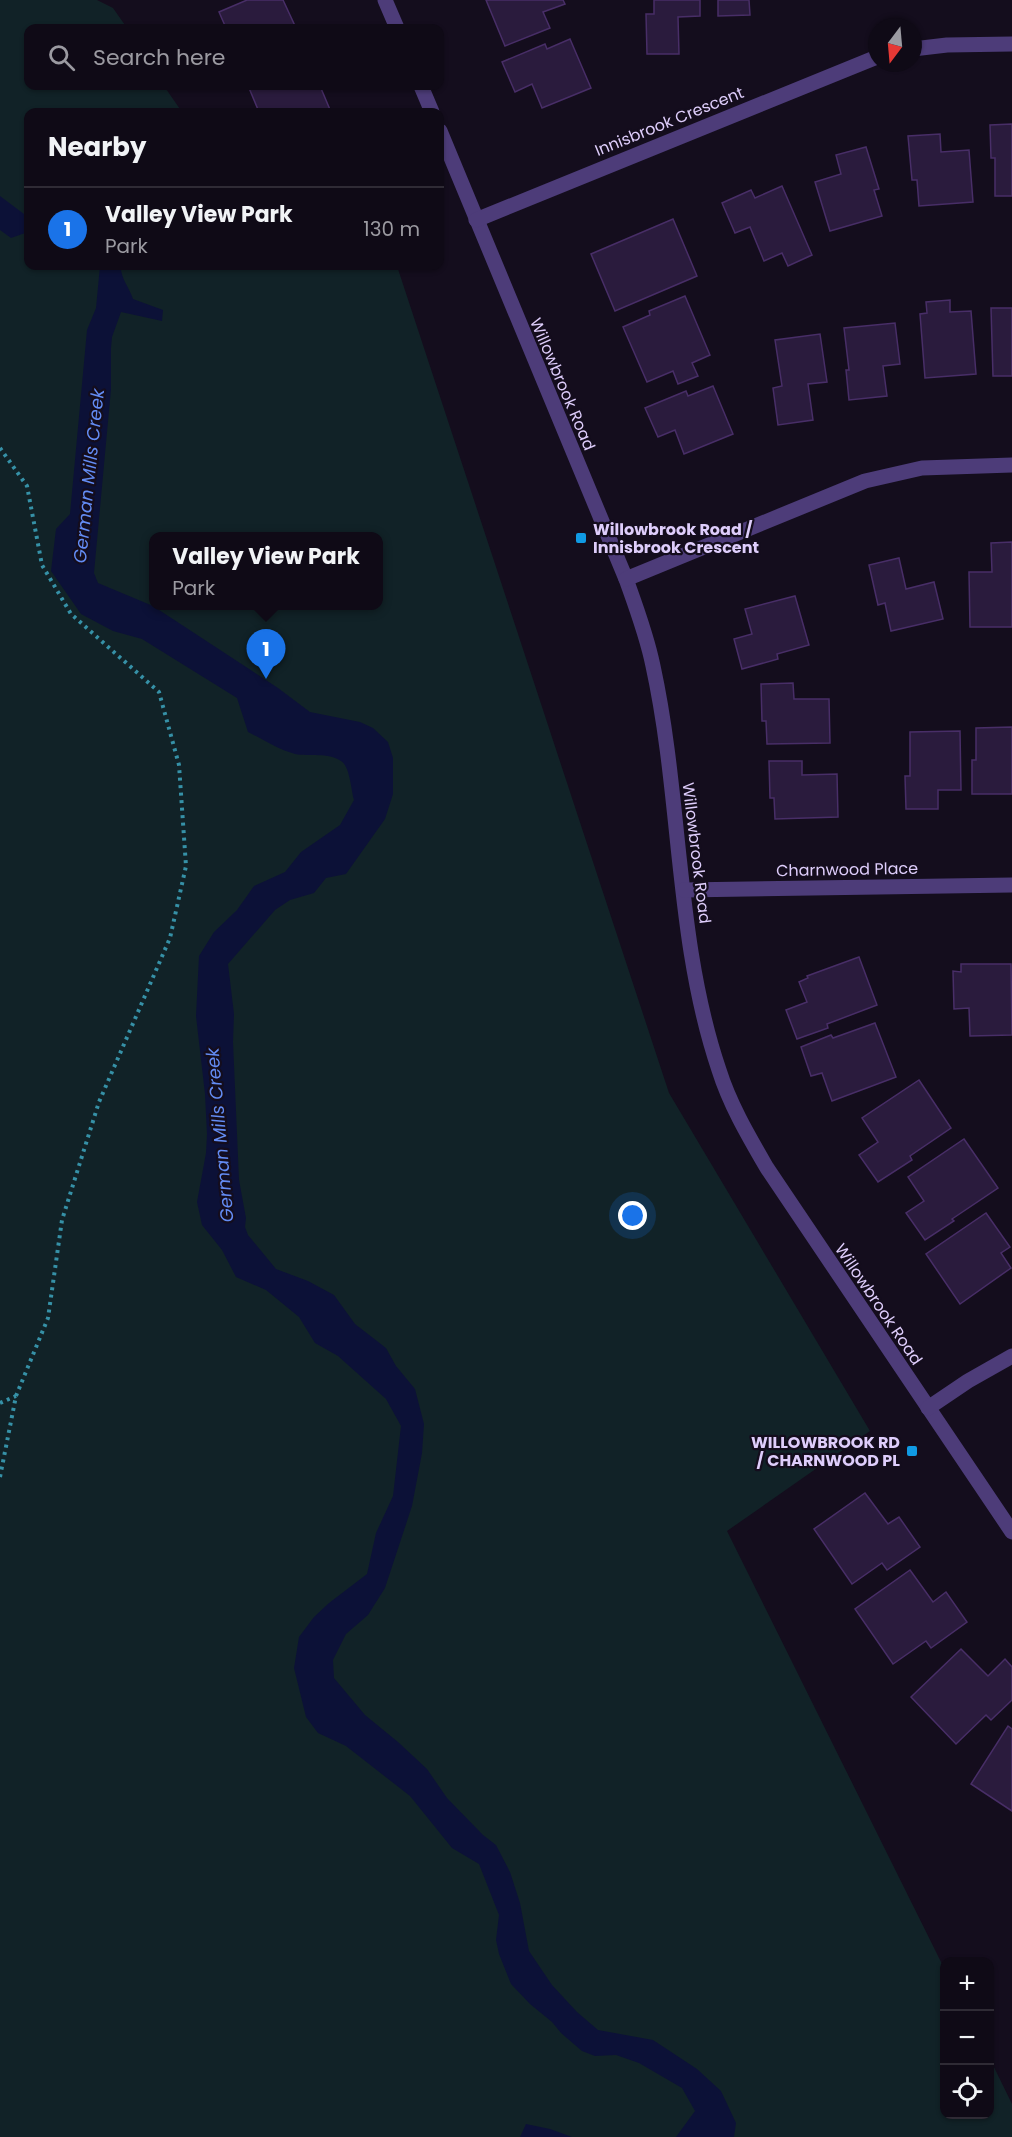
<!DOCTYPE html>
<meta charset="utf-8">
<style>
body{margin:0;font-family:Poppins,sans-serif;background:#1d1823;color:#f1f3f6}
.controls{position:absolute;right:18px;bottom:18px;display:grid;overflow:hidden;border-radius:12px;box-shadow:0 2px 4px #0004}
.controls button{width:54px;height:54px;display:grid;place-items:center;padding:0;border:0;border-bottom:2px solid #2f2b35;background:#0f0a16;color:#f1f3f6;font:30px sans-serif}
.compass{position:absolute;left:868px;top:18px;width:54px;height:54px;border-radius:50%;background:#0f0a16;box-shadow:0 2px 4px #0004;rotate:196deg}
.you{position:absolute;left:633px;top:1216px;width:21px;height:21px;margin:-15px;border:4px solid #fff;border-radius:50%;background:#1a73e8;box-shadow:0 0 0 9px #1a73e833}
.badge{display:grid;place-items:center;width:39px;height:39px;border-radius:50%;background:#1a73e8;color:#fff;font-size:20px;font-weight:700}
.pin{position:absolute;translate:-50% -50px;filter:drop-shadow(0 2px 3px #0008)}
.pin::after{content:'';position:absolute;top:32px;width:21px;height:18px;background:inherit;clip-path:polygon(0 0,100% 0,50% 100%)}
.popup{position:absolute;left:149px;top:532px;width:234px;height:78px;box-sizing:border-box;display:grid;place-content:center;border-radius:12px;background:#0f0a16;filter:drop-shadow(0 2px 4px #0005);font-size:20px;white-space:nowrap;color:#9b9aa1}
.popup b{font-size:22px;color:#f1f3f6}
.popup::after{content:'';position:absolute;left:50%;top:100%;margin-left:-12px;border:12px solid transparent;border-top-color:#0f0a16}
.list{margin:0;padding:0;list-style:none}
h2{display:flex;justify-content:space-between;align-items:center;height:78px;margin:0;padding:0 24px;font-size:26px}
h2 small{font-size:20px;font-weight:400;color:#9b9aa1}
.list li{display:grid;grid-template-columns:39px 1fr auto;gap:18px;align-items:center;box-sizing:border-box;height:84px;padding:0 24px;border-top:2px solid #2f2b35}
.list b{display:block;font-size:22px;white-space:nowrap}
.list p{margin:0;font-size:20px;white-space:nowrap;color:#9b9aa1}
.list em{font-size:20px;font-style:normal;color:#9b9aa1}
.icon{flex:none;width:33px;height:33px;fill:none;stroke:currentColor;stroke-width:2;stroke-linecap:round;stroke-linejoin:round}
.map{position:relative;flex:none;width:1012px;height:2137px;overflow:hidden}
.search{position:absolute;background:#0f0a16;box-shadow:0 2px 4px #0004;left:24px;top:24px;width:420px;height:66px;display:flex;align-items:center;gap:15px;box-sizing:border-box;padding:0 21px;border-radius:12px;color:#9b9aa1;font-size:22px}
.panel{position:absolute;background:#0f0a16;box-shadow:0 2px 4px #0004;left:24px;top:108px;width:420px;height:162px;border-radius:12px}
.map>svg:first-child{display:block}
.green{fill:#112227;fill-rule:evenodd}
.water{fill:#0c1137}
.building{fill:#2a1b3d;stroke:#482e67;stroke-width:1.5}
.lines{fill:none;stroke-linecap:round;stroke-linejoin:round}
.path{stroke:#3691a7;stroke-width:4;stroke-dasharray:3 4.5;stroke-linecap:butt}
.minor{stroke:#4d3c79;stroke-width:15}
.poi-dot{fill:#109ae4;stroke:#140d1d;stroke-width:2}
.labels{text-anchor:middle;stroke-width:4.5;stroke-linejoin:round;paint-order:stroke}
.street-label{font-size:16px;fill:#decdfb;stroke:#140d1d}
.poi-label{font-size:16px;font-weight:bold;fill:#decdfb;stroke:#140d1d;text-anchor:start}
.water-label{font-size:18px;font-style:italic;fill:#638cf4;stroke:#140d1d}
</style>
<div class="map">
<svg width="1012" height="2137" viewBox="0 0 1012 2137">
<rect width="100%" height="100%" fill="#140d1d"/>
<path class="green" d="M 0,0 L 97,0 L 113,8 L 127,28 L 28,28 L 28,86 L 164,86 L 182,112 L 28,112 L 28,266 L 397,266 L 669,1093 L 870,1431 L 727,1531 L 944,1968 L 944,2114 L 990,2114 L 990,2059 L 1012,2104 L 1012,2137 L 0,2137 ZM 154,536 L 378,536 L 378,606 L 154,606 Z"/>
<g class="water">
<polygon points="0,196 28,217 28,232 11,238 0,230"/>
<path d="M 100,266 L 121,266 C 120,277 129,287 133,299 L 163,310 L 162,321 L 121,312 L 112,337 L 111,348 L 111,389 L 94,573 L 98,583 L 153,606 L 278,688 L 310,712 L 360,722 L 373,728 L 388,742 L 393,758 L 393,794 L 385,819 L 346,874 L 326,878 L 314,893 L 290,900 L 275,910 L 228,964 L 234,1014 L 233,1042 L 239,1180 L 246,1218 L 245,1227 L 248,1235 L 276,1269 L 308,1281 L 334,1295 L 355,1324 L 386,1348 L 396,1366 L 415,1389 L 424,1424 L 422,1453 L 412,1506 L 385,1588 L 368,1615 L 346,1634 L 333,1660 L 334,1678 L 365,1715 L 398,1742 L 427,1769 L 447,1798 L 483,1835 L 496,1845 L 510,1872 L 520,1903 L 529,1951 L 552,1985 L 577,2012 L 598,2030 L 653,2040 L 697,2069 L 721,2091 L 736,2123 L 734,2137 L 676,2137 L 695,2111 L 682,2088 L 639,2063 L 616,2055 L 595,2056 L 582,2051 L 561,2033 L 552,2022 L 530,2004 L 511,1984 L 499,1954 L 496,1940 L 499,1915 L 479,1864 L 452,1848 L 410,1796 L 346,1746 L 318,1733 L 306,1717 L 294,1668 L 299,1637 L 314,1617 L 329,1603 L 367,1574 L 376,1533 L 393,1496 L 401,1426 L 386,1399 L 338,1356 L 315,1343 L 299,1317 L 266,1290 L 236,1277 L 222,1250 L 202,1225 L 197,1202 L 206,1153 L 207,1134 L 205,1094 L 196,1016 L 199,956 L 214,932 L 237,910 L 254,886 L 285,872 L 301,852 L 340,825 L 354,800 C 351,790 350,766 341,761 C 328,752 309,757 295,754 C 279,750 262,739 248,732 L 237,698 L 142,639 L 113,631 L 81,614 L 51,571 L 56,529 L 70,514 L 87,330 L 96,308 Z"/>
<polygon points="526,2124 550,2129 572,2137 520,2137"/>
</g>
<g class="building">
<polygon points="247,0 283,0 296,28 226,28 219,12"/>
<polygon points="486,0 563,0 565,4 543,12 550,28 505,46"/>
<polygon points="654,0 700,0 700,16 678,17 679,54 647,54 646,14 654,14"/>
<polygon points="718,0 749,0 750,15 718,16"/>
<polygon points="570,39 591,88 542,108 532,84 515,92 502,62 545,44 547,49"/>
<polygon points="256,86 320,86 331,112 259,112 249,88"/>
<polygon points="1012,124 1012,196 995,196 995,158 991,158 990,125"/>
<polygon points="940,134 941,152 969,150 973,202 919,206 917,180 912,180 908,136"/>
<polygon points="866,147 879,189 874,190 882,216 830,231 815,182 841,174 836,155"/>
<polygon points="782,186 812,255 788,266 782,253 764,261 750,227 735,233 722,203 751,190 755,198"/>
<polygon points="673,219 697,276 615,311 591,254"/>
<polygon points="685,296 710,355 692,363 698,376 678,384 673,371 647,382 623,327 650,315 649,311"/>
<polygon points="950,300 950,312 971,311 976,374 925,378 920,314 927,313 926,302"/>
<polygon points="991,308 1012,308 1012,376 993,376"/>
<polygon points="895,323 900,364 883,366 887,396 849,400 846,370 849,370 844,328"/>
<polygon points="820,334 827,382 808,384 813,420 778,425 773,388 782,386 775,340"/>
<polygon points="713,386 733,434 684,454 675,430 658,437 645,408 686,391 688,396"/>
<polygon points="1012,542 1012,627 970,627 969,572 992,572 991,543"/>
<polygon points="899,558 906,589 934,582 943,619 891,631 885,603 878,605 869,565"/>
<polygon points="795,596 809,645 777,654 778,659 742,669 734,639 752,634 745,609"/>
<polygon points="793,683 794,699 829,699 830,743 767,744 766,721 762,721 761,684"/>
<polygon points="1012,727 1012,794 972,794 972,760 976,760 976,728"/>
<polygon points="960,731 961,790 938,790 938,809 906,809 905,776 910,776 910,732"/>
<polygon points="769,761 802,761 802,775 837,774 838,817 775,819 774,798 770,798"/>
<polygon points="859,957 877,1005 827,1024 828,1028 797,1039 786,1010 807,1002 799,982 808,978 807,976"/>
<polygon points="961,964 1011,964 1012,1035 970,1036 969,1008 954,1009 953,971 961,972"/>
<polygon points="875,1023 896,1077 832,1101 822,1073 811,1076 801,1047 831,1035 833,1038"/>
<polygon points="919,1080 951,1128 910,1156 912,1160 878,1182 859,1155 878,1142 862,1118"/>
<polygon points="964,1139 998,1188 952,1219 954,1221 925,1240 906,1213 924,1201 908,1177"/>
<polygon points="986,1213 1010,1247 1001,1253 1011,1268 960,1304 926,1254"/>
<polygon points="865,1493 888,1524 899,1517 920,1547 887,1570 882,1563 852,1584 814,1529"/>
<polygon points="910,1570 933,1602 946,1592 967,1622 931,1648 926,1641 893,1664 855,1609"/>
<polygon points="961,1649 988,1676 1005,1659 1012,1667 1012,1700 991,1720 986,1715 956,1744 911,1697"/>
<polygon points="1008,1726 1012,1729 1012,1811 971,1784"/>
</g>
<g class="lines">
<g class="path">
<polyline points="0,448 27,486 42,565 71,614 159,692 179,765 186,866 170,938 99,1102 62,1220 48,1318 16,1396 0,1477"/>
<polyline points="0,1403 16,1396"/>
</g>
<g class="minor">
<polyline points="385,0 397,28"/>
<polyline points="913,49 947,45 1012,44"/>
<polyline points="421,86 432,112"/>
<path d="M 440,131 L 626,579 C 636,607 647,636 653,666 C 682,799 675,940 719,1070 C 730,1105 749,1137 767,1168 L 1012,1532"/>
<polyline points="476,220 877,57"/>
<polyline points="626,579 865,481 922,468 1012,465"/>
<polyline points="684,890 1012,885"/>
<polyline points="928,1408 968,1381 1012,1356"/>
</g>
</g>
<g class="poi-dot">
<rect x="575" y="532" width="12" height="12" rx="3"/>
<rect x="906" y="1445" width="12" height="12" rx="3"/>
</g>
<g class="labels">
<g class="street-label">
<text transform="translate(669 121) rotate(-22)" y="6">Innisbrook Crescent</text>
<text transform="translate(563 384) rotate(67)" y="6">Willowbrook Road</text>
<text transform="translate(697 853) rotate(83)" y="6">Willowbrook Road</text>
<text transform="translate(847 869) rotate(-1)" y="6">Charnwood Place</text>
<text transform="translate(879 1304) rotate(56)" y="6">Willowbrook Road</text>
</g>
<g class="poi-label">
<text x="593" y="535">Willowbrook Road /<tspan x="593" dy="18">Innisbrook Crescent</tspan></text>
<text x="900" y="1448" text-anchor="end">WILLOWBROOK RD<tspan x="900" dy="18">/ CHARNWOOD PL</tspan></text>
</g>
<g class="water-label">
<text transform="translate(89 476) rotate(-84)" y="6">German Mills Creek</text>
<text transform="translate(220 1135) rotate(-95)" y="6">German Mills Creek</text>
</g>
</g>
</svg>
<div class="controls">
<button>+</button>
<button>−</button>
<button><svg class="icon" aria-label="locate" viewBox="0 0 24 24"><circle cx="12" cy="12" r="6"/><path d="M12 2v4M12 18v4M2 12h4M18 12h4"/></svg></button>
</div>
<svg class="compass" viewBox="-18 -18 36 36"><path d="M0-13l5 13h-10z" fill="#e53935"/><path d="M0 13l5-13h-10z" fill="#9b9aa1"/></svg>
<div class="you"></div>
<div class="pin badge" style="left:266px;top:679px">1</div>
<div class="popup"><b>Valley View Park</b>Park</div>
<div class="search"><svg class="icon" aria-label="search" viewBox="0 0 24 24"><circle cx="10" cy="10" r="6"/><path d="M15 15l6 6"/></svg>Search here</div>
<section class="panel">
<h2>Nearby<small></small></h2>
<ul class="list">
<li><span class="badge">1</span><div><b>Valley View Park</b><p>Park</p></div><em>130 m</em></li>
</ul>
</section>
</div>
